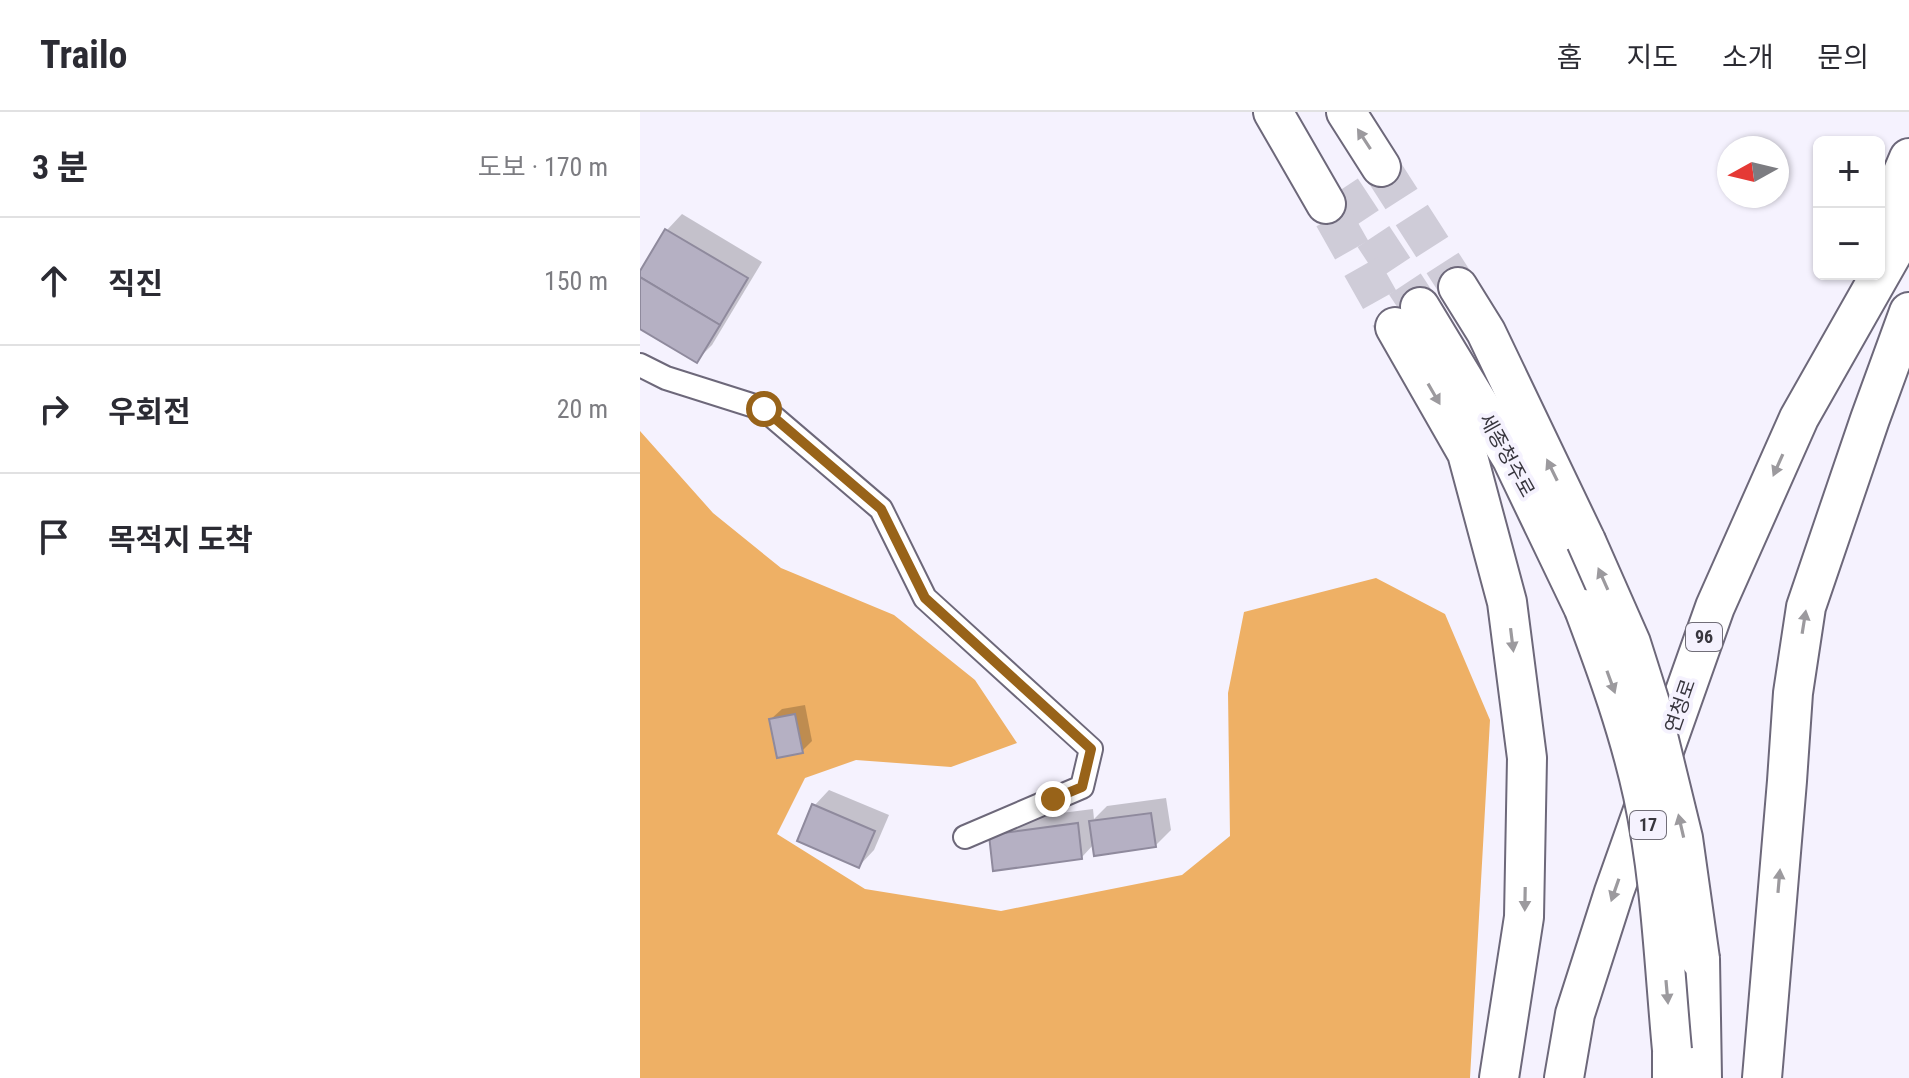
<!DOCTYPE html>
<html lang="ko">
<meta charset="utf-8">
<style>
body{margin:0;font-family:"Roboto Condensed","Noto Sans KR",sans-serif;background:#f2f2f3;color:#2b2b33}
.controls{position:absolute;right:24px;top:24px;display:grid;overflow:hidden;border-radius:12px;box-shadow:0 2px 6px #0004}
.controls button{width:72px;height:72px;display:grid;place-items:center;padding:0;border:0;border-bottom:2px solid #e1e1e2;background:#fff;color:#2b2b33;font:40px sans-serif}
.compass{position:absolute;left:1077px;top:24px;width:72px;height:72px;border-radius:50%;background:#fff;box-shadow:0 2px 6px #0004;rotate:262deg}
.stop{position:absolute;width:24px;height:24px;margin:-18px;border:6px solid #986319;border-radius:50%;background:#fff}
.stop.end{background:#986319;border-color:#fff;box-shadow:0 2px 8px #0008}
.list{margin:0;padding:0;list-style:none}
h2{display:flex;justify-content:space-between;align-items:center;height:104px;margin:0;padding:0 32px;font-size:34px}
h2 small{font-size:26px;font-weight:400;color:#7c7c81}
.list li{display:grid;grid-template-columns:52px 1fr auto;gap:24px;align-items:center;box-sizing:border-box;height:128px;padding:0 32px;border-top:2px solid #e1e1e2}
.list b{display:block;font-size:30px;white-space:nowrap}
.list em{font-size:26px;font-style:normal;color:#7c7c81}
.icon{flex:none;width:44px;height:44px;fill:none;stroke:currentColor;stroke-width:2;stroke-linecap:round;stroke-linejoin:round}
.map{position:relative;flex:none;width:1269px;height:966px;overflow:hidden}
header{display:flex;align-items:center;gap:48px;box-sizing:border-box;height:112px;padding:0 40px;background:#fff;border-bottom:2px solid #e1e1e2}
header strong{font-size:38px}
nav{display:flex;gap:44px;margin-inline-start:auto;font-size:28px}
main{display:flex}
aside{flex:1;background:#fff}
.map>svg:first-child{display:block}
.forest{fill:#eeb065}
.shadow{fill:#0003}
.building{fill:#b5b0c3;stroke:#8f8a9d;stroke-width:2}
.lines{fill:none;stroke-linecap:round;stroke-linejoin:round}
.trunk-tunnel{stroke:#cfccd8;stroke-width:38;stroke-dasharray:38 19;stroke-linecap:butt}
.minor-casing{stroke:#6d687a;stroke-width:26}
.trunk-casing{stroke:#6d687a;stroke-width:42}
.minor{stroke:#fff;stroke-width:22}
.trunk{stroke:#fff;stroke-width:38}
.trunk-bridge-casing{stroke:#6d687a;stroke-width:42;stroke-linecap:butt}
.trunk-bridge{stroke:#fff;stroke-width:38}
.oneway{fill:#9c9a9e}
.route{stroke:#986319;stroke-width:10}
.labels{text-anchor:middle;stroke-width:8;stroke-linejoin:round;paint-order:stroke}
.shield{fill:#f5f2fe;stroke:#716e78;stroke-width:2}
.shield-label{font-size:18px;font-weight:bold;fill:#38363e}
.street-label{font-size:20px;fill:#38363e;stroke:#f5f2fe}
</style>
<header>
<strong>Trailo</strong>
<nav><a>홈</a><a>지도</a><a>소개</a><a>문의</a></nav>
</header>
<main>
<aside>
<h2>3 분<small>도보 · 170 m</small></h2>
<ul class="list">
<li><svg class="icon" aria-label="ahead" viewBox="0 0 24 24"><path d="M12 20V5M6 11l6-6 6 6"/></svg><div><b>직진</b></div><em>150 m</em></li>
<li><svg class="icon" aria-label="right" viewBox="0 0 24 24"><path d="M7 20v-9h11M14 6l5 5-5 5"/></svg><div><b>우회전</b></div><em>20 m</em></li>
<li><svg class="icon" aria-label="arrive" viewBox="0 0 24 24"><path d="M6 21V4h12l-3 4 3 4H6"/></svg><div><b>목적지 도착</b></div></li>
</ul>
</aside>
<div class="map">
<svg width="1269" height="966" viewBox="0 0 1269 966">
<rect width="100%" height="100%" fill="#f5f2fe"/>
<polygon class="forest" points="0,319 73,401 141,456 254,503 335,568 377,631 311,655 216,648 165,666 137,722 225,777 361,799 542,763 590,724 588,581 604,500 736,466 805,502 850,608 830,966 0,966"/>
<g class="shadow">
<polygon points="42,102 122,150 72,233 56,249 0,215 0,163 27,118"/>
<polygon points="165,593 172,629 162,639 131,607 142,597"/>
<polygon points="189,678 249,703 234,738 219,754 174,694"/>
<polygon points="526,686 531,718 515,734 454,732 442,745 351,724 366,708 453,697 454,707 467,694"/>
</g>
<g class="building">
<polygon points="25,117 108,166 80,213 0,165 0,159"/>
<polygon points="0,165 80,213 57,251 0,217"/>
<polygon points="155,602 163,641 137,646 129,607"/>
<polygon points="172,692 235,719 219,756 157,729"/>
<polygon points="511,701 516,735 454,744 449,709"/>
<polygon points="438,711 442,747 353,759 349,723"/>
</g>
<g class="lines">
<g class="trunk-tunnel">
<polyline points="741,55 818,175"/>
<polyline points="702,77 780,195"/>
<polyline points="693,105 755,215"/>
</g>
<g class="minor-casing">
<polyline id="minor" points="0,253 26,266 124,297 241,397 285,486 451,637 442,675 325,725"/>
</g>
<g class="trunk-casing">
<g id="trunk">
<polyline points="633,0 686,92"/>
<polyline points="706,0 741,55"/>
<polyline points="1239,117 1269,46"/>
<polyline points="818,175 846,220 946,429"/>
<polyline points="780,195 872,347 944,497"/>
<polyline points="755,215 827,341 867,490 887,646 884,805 859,966"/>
<polyline points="1060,847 1062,966"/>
<polyline points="1032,938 1032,966"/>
<polyline points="924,966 935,902 974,780 1075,495 1159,306 1269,112"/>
<polyline points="1122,966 1147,669 1153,581 1166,495 1230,307 1269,200"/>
</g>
</g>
<use href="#minor" class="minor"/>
<use href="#trunk" class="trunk"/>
<g class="trunk-bridge-casing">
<g id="trunk-bridge">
<polyline points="946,429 991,531 1010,591 1043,726 1060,847"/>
<path d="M 944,497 C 967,558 989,619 1003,683 C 1021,766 1024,853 1032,938"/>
</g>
</g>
<use href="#trunk-bridge" class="trunk-bridge"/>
</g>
<defs><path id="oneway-solid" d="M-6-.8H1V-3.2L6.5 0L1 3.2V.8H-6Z" transform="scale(2)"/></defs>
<g class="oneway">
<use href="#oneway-solid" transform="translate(724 27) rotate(-123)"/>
<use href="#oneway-solid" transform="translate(794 282) rotate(60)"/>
<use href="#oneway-solid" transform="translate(1138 353) rotate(114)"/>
<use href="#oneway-solid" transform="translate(912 358) rotate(-116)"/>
<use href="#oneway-solid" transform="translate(963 467) rotate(-114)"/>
<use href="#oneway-solid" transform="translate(1164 510) rotate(-81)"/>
<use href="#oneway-solid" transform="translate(872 528) rotate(83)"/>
<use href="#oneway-solid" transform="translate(971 570) rotate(70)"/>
<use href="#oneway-solid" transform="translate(1041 714) rotate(-103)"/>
<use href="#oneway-solid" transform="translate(1139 769) rotate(-85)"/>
<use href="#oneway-solid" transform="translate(975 778) rotate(109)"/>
<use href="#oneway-solid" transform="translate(885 787) rotate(91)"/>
<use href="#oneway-solid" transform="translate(1027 880) rotate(85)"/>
</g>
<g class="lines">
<polyline class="route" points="124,297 241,397 285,486 451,637 442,675 413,687"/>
</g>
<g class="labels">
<g class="shield">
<rect x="1046" y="511" width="36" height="28" rx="6"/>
<rect x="990" y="699" width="36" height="28" rx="6"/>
</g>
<g class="shield-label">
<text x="1064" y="531">96</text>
<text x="1008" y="719">17</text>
</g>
<g class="street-label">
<text transform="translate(867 343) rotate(61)" y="7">세종청주로</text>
<text transform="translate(1040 594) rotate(-71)" y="7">연청로</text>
</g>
</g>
</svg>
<div class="controls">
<button>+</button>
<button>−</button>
</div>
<svg class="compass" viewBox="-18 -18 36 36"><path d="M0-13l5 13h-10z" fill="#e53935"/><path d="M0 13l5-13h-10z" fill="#7c7c81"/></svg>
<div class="stop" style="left:124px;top:297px"></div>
<div class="stop end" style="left:413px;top:687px"></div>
</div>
</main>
